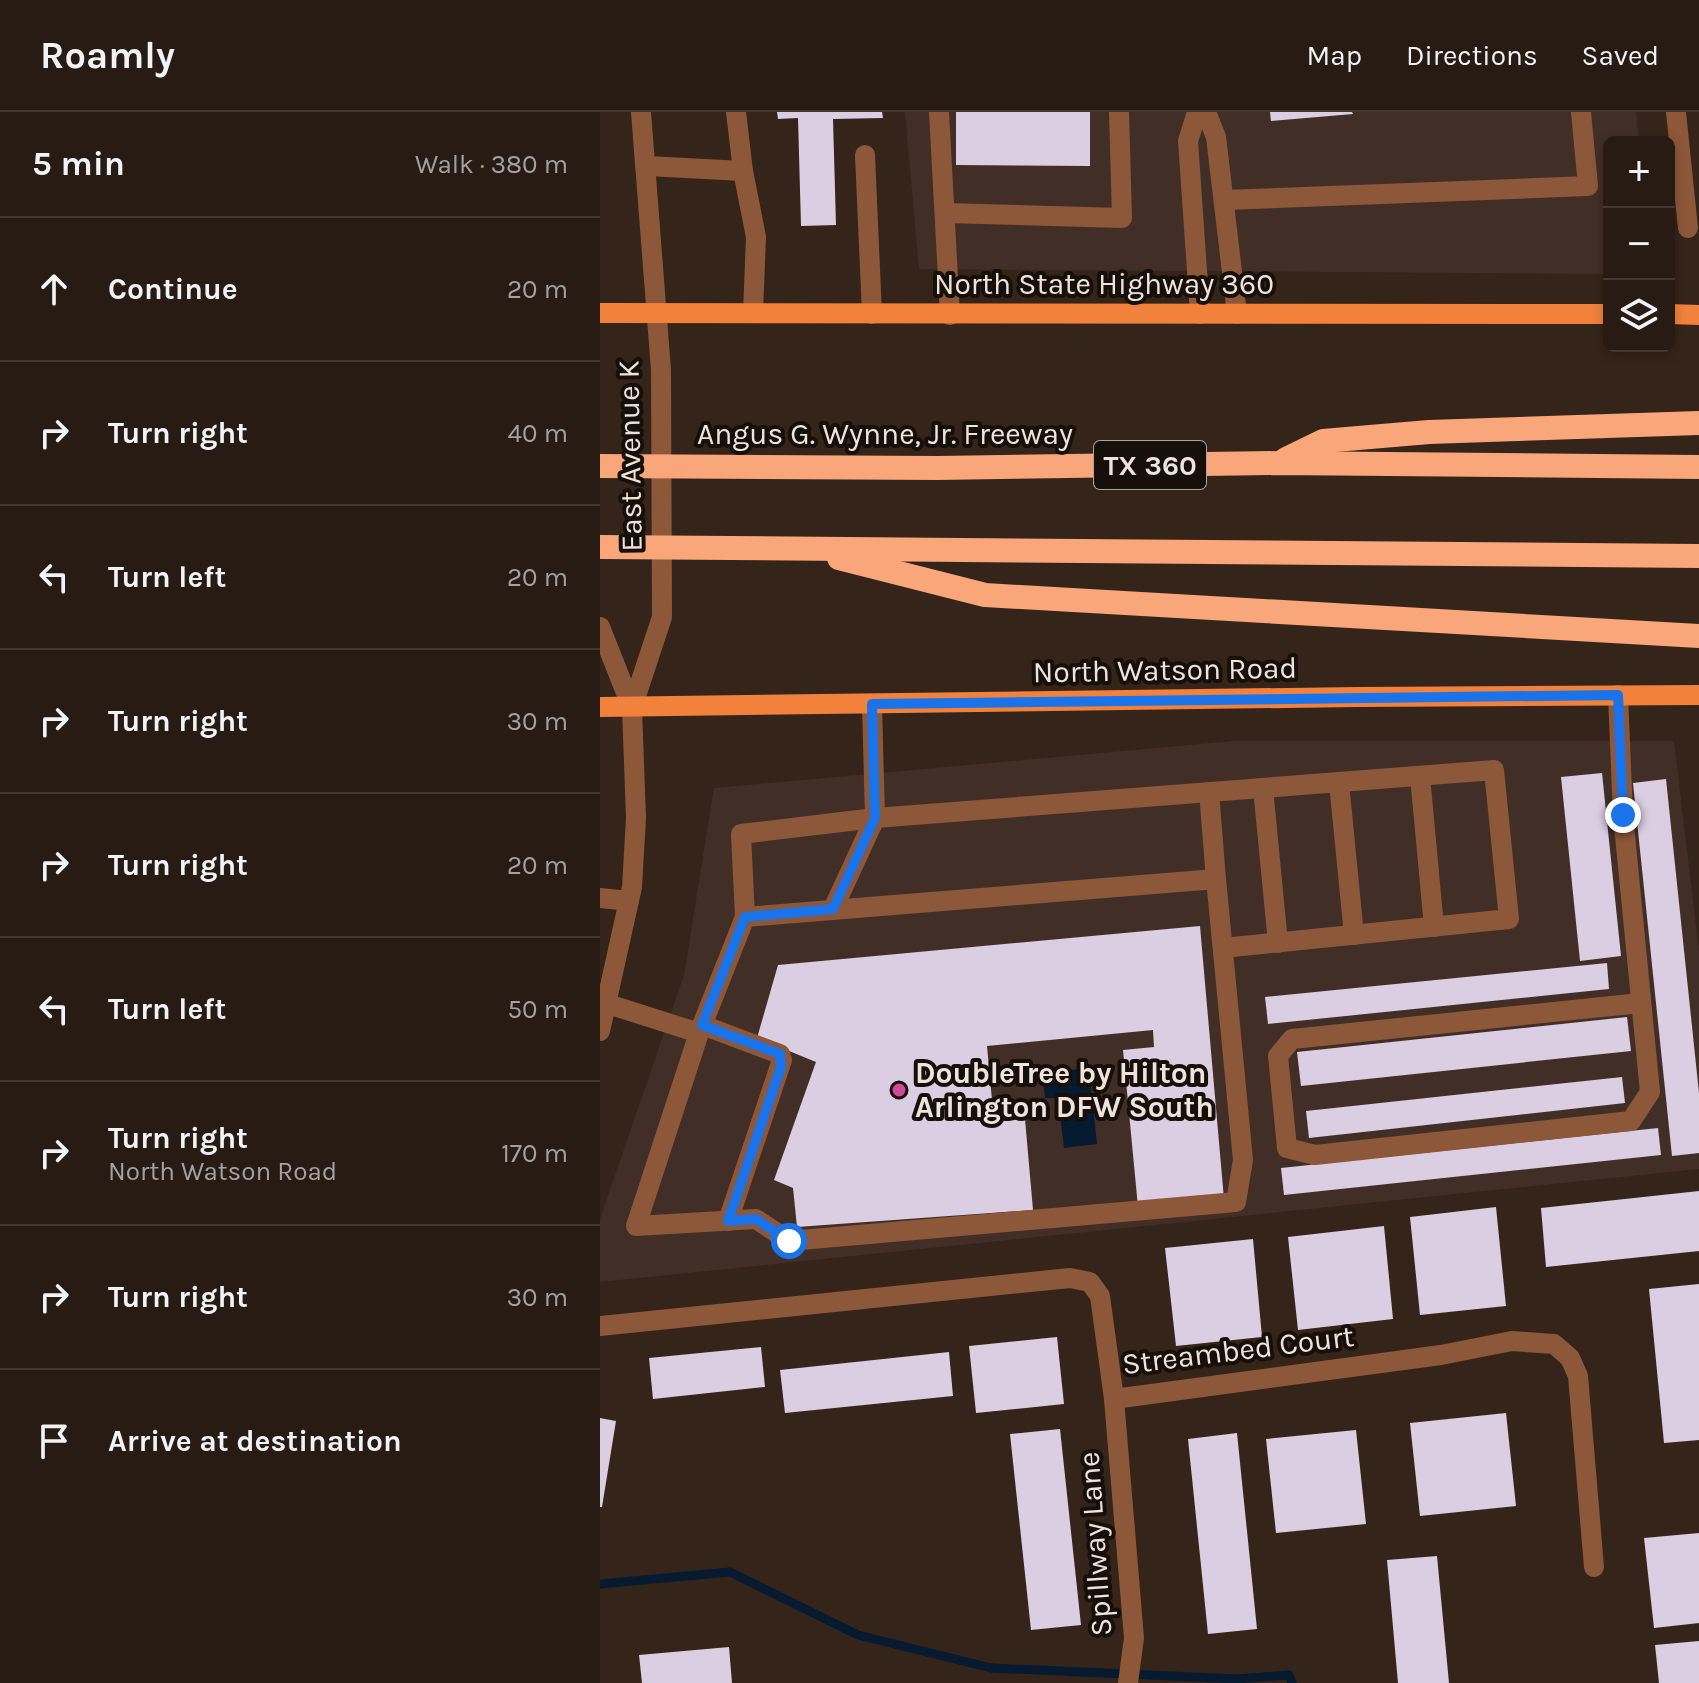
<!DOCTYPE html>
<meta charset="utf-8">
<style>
body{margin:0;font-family:Karla,sans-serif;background:#342821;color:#f1f3f6}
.controls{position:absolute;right:24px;top:24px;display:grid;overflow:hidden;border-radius:12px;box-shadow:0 4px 12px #0003}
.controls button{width:72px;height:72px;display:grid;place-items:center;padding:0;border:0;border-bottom:2px solid #443933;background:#281b13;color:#f1f3f6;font:40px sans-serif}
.stop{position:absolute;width:24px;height:24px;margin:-18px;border:6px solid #1a73e8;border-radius:50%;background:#fff}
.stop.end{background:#1a73e8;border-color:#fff;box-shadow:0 2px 8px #0008}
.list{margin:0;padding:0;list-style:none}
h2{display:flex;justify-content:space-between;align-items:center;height:104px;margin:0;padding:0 32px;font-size:34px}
h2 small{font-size:26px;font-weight:400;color:#a5a1a0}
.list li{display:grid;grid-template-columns:52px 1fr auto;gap:24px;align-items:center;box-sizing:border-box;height:144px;padding:0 32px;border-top:2px solid #443933}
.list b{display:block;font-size:30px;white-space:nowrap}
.list p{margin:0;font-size:26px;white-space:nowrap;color:#a5a1a0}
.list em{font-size:26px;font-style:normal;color:#a5a1a0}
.icon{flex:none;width:44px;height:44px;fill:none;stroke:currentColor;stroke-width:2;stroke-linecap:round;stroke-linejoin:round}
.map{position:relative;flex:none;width:1099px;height:1571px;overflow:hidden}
header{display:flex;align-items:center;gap:48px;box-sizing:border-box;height:112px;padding:0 40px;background:#281b13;border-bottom:2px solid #443933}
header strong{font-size:38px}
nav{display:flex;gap:44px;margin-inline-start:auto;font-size:28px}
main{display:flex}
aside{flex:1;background:#281b13}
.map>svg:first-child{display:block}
.commercial{fill:#412f27}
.water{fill:#061a30}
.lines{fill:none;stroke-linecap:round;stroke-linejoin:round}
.stream{stroke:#061a30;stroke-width:9}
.building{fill:#dbcde2}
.minor{stroke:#8d5739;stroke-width:20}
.major{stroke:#f2813c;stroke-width:20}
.highway{stroke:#f8a67a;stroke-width:24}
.route{stroke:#1a73e8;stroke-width:10}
.hotel-dot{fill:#d1479c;stroke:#170f0a;stroke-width:3}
.labels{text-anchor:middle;stroke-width:8;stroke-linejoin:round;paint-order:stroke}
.shield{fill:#170f0a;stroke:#aea39d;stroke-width:2}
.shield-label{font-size:28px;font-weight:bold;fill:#efe3dc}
.street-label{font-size:30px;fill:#efe3dc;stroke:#170f0a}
.poi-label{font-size:30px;font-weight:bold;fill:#efe3dc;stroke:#170f0a;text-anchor:start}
</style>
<header>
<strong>Roamly</strong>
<nav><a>Map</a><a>Directions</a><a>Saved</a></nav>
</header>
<main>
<aside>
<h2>5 min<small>Walk · 380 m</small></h2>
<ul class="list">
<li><svg class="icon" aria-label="ahead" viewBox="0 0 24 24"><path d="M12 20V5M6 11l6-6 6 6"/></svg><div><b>Continue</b></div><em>20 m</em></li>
<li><svg class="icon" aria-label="right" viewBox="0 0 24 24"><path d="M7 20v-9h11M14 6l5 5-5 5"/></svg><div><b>Turn right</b></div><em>40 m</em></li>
<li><svg class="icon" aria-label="left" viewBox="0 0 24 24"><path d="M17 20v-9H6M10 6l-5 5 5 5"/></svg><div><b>Turn left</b></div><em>20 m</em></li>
<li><svg class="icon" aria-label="right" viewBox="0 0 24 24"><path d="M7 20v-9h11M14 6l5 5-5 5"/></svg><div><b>Turn right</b></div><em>30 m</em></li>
<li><svg class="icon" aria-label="right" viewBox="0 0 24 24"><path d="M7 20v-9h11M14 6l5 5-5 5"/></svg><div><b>Turn right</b></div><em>20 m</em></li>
<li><svg class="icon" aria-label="left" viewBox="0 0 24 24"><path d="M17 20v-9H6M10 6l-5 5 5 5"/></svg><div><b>Turn left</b></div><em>50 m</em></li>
<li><svg class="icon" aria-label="right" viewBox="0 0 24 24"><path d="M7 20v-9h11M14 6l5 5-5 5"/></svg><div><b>Turn right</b><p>North Watson Road</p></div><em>170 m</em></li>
<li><svg class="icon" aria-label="right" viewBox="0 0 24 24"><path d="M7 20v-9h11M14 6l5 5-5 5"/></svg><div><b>Turn right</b></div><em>30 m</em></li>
<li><svg class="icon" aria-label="arrive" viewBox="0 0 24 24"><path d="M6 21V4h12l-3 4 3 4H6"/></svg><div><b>Arrive at destination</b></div></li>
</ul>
</aside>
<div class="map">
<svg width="1099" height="1571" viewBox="0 0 1099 1571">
<rect width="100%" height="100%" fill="#352419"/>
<g class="commercial">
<polygon points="305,0 1036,0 1039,30 1009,30 1009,162 319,157"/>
<polygon points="634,629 1074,629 1099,839 1099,1057 0,1170 0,1107 84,863 114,676"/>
</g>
<polygon class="water" points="489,956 497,1032 464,1036 458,986 445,986 442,961"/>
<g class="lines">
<polyline class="stream" points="0,1472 130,1460 258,1523 391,1556 638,1567 689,1563 692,1571"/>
</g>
<g class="building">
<polygon points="177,0 282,0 283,6 233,7 236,113 201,114 198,6 178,7"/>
<polygon points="356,0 490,0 490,54 356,53"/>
<polygon points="670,0 752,0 753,2 671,9"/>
<polygon points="1002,661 1021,844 980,849 961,665"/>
<polygon points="1066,667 1099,981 1099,1041 1072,1044 1033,671"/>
<polygon points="600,814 624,1087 538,1095 523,938 554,935 553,918 387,934 394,1010 425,1007 433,1098 197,1115 193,1076 174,1068 216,950 157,926 178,853"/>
<polygon points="1007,851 1009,877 668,912 665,885"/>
<polygon points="1027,905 1031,939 701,974 697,940"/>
<polygon points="1022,965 1025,991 709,1026 706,999"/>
<polygon points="1058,1016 1061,1043 684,1083 681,1056"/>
<polygon points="1099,1079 1099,1139 946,1155 941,1096"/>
<polygon points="896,1095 906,1194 820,1203 810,1105"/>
<polygon points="784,1114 793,1207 698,1218 688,1125"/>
<polygon points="653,1127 662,1225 576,1234 565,1136"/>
<polygon points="1099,1172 1099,1328 1064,1331 1049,1177"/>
<polygon points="457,1225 464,1292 376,1301 369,1234"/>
<polygon points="161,1235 165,1275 53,1287 49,1246"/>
<polygon points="349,1240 353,1284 185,1301 180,1258"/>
<polygon points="906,1301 916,1394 820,1404 810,1311"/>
<polygon points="0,1306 16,1309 2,1395 0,1395"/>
<polygon points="460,1317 481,1513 431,1518 410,1322"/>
<polygon points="756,1318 766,1412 676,1421 666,1327"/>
<polygon points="637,1321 657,1517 608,1522 588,1327"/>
<polygon points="1099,1421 1099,1511 1054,1516 1044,1426"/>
<polygon points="837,1444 849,1571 798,1571 787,1448"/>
<polygon points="1099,1529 1099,1571 1059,1571 1055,1533"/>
<polygon points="129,1535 132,1571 42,1571 39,1543"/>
</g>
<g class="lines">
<g class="minor">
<polyline points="136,0 143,59"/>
<polyline points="339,0 350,203"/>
<polyline points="597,0 588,29 600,202"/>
<polyline points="606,0 616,25 637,202"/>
<polyline points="1076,0 1088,116"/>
<polyline points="265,43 272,202"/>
<polyline points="47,54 143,59 156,125 153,201"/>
<polyline points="624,88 988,74 981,0"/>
<polyline points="345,101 522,106 519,0"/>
<polyline points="0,515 32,596 36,706 32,775 0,919"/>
<polyline points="1018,583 1023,703 1050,980 1031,1009 715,1043 687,1036 678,944 692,927 1041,891"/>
<polyline points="32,596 62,505 61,258 41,0"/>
<polyline points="820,664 834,815"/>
<polyline points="739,671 754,823"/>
<polyline points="663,676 678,831"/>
<polyline points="609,680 616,767"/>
<polygon points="616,767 643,1048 636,1090 189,1129 156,1107 36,1114 99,921 145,805"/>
<polyline points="0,786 29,789"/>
<polyline points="233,797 275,706 272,592"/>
<polyline points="145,805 141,722 275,706 894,658 909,807 623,836"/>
<polyline points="8,892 99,921"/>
<polyline points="102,913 180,942 182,948 128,1109"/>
<polyline points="0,1214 470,1166 490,1170 500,1184 514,1287 534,1526 528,1571"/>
<polyline points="514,1287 841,1243 912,1229 954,1232 970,1246 978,1264 994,1455"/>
</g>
<g class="major">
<polyline points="0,201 1009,202"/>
<polyline points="1069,202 1099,203"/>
<polyline points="0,595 757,585 1099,583"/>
</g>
<g class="highway">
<polyline points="686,347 723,329 829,320 1099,311"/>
<polyline points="0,354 337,356 679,351 1099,355"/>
<polyline points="0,435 1099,444"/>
<polyline points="239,446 385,483 1099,524"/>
</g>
</g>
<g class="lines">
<polyline class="route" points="189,1129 156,1107 128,1109 181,955 180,942 102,913 145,805 233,797 275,706 272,592 1018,583 1023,703"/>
</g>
<circle class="hotel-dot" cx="299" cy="978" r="8"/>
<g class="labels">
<rect class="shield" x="494" y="329" width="112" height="48" rx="6"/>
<g class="shield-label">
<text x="550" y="363">TX 360</text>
</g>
<g class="street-label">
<text x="504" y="182">North State Highway 360</text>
<text x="285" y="332">Angus G. Wynne, Jr. Freeway</text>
<text transform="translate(30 344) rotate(-91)" y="10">East Avenue K</text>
<text transform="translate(565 558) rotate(-1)" y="10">North Watson Road</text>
<text transform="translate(638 1238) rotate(-7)" y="10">Streambed Court</text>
<text transform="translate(495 1432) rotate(-94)" y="10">Spillway Lane</text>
</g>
<g class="poi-label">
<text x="315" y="971">DoubleTree by Hilton<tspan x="315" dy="34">Arlington DFW South</tspan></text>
</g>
</g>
</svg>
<div class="controls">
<button>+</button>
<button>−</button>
<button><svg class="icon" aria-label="layers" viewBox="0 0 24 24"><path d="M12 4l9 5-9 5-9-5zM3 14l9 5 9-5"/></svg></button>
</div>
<div class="stop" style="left:189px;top:1129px"></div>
<div class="stop end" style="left:1023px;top:703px"></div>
</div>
</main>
